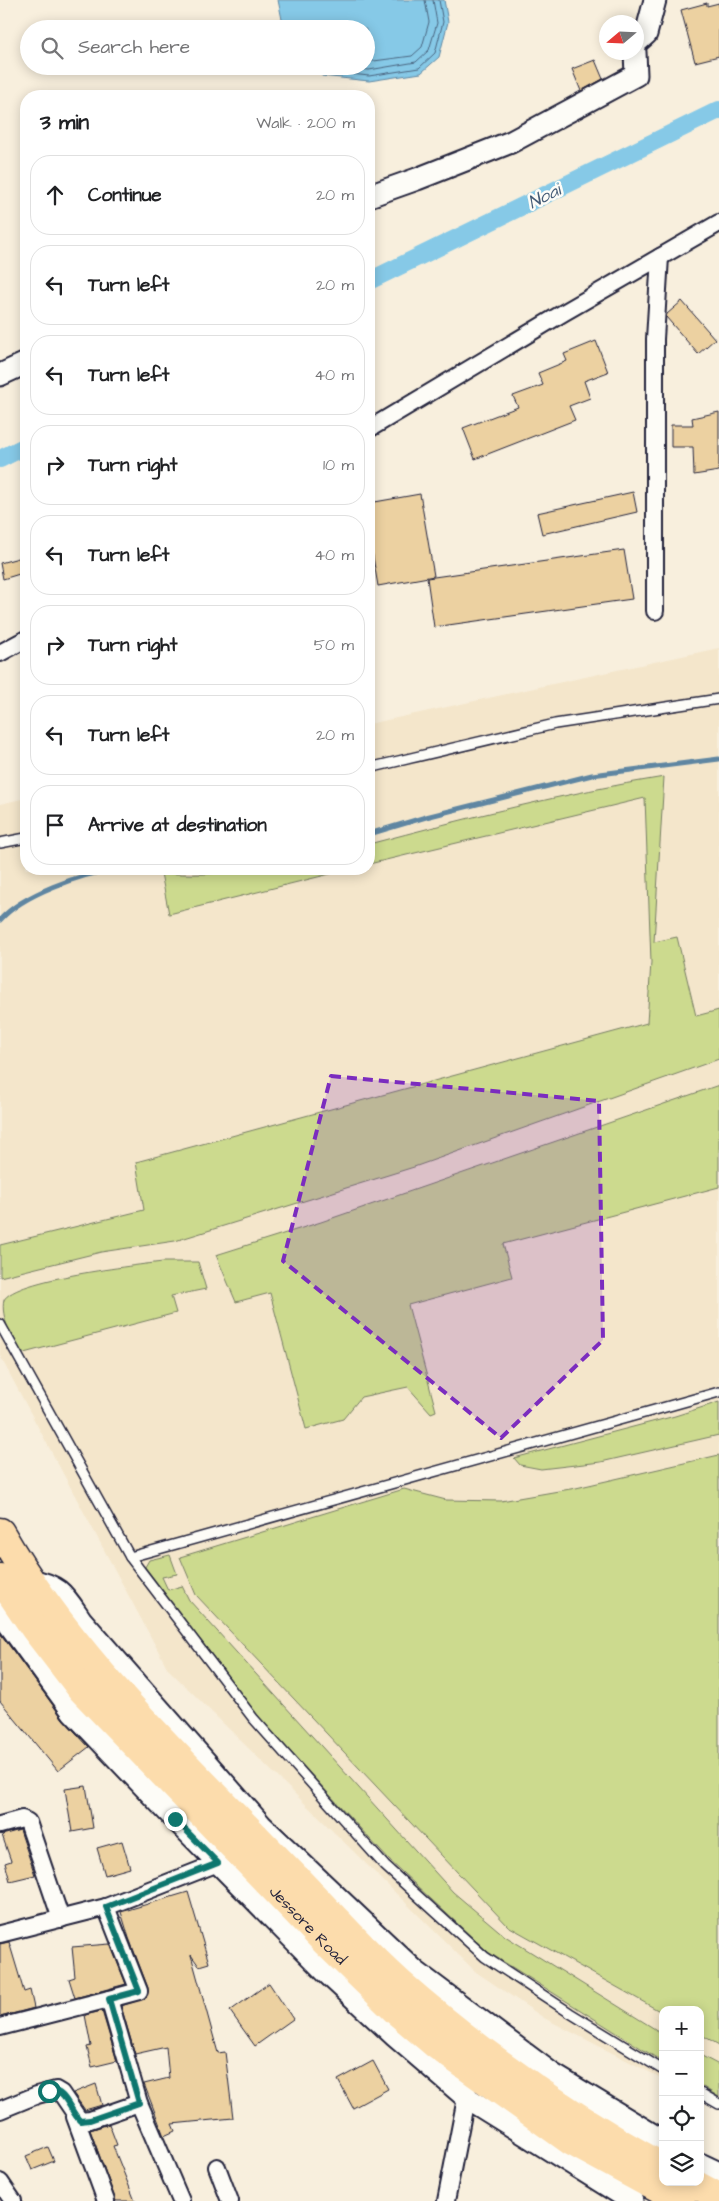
<!DOCTYPE html>
<meta charset="utf-8">
<style>
body{margin:0;font-family:"Architects Daughter",sans-serif;background:#f2f2f2;color:#202124}
.controls{position:absolute;right:15px;bottom:15px;display:grid;overflow:hidden;border-radius:10px;box-shadow:0 2px 12px #0003}
.controls button{width:45px;height:45px;display:grid;place-items:center;padding:0;border:0;border-bottom:1px solid #e0e0e0;background:#fff;color:#202124;font:25px sans-serif}
.compass{position:absolute;left:599px;top:15px;width:45px;height:45px;border-radius:50%;background:#fff;box-shadow:0 2px 12px #0003;rotate:251deg}
.stop{position:absolute;width:15px;height:15px;margin:-11px;border:4px solid #0f766e;border-radius:50%;background:#fff}
.stop.end{background:#0f766e;border-color:#fff;box-shadow:0 1px 5px #0008}
.list{margin:0;padding:0;list-style:none}
h2{display:flex;justify-content:space-between;align-items:center;height:65px;margin:0;padding:0 20px;font-size:21px}
h2 small{font-size:16px;font-weight:400;color:#757577}
.list li{display:grid;grid-template-columns:32px 1fr auto;gap:15px;align-items:center;box-sizing:border-box;height:80px;margin:0 10px 10px;padding:0 10px;border:1px solid #e0e0e0;border-radius:20px}
.list b{display:block;font-size:19px;white-space:nowrap}
.list em{font-size:16px;font-style:normal;color:#757577}
.icon{flex:none;width:28px;height:28px;fill:none;stroke:currentColor;stroke-width:2;stroke-linecap:round;stroke-linejoin:round}
.map{position:relative;flex:none;width:719px;height:2201px;overflow:hidden}
.search{position:absolute;background:#fff;box-shadow:0 2px 12px #0003;left:20px;top:20px;width:355px;height:55px;display:flex;align-items:center;gap:12px;box-sizing:border-box;padding:0 18px;border-radius:28px;color:#757577;font-size:19px}
.panel{position:absolute;background:#fff;box-shadow:0 2px 12px #0003;left:20px;top:90px;width:355px;height:785px;border-radius:20px}
.map>svg:first-child{display:block}
.built{fill:#f4e6cb}
.green{fill:#ccda8e;stroke:#777e64}
.water{fill:#86c9e7;stroke:#5e86a2}
.lines{fill:none;stroke-linecap:round;stroke-linejoin:round}
.shore{stroke:#4a6580;stroke-width:1}
.stream{stroke:#5e86a2;stroke-width:5}
.canal{stroke:#86c9e7;stroke-width:18}
.building{fill:#ecd1a1;stroke:#22223b}
.service-casing{stroke:#22223b;stroke-width:12}
.minor-casing{stroke:#22223b;stroke-width:20}
.tertiary-casing{stroke:#22223b;stroke-width:25}
.trunk-casing{stroke:#22223b;stroke-width:31}
.service{stroke:#fdfcf7;stroke-width:9}
.minor{stroke:#fdfcf7;stroke-width:16}
.tertiary{stroke:#fdfcf7;stroke-width:21}
.trunk{stroke:#fcdcac;stroke-width:28}
.route{stroke:#0f766e;stroke-width:6}
.marked{fill:#7b2cbf;fill-opacity:0.2;stroke:#7b2cbf;stroke-width:4;stroke-dasharray:10 6;stroke-linejoin:round}
.labels{text-anchor:middle;stroke-width:5;stroke-linejoin:round;paint-order:stroke}
.street-label{font-size:16px;fill:#22223b;stroke:#fdfcf7}
.water-label{font-size:18px;font-style:italic;fill:#455c77;stroke:#fdfcf7}
</style>
<div class="map">
<svg width="719" height="2201" viewBox="0 0 719 2201">
<rect width="100%" height="100%" fill="#f8efdd"/>
<filter id="ink" filterUnits="userSpaceOnUse"><feTurbulence type="fractalNoise" baseFrequency=".02" numOctaves="2"/><feDisplacementMap in="SourceGraphic" scale="10" xChannelSelector="R" yChannelSelector="G"/><feConvolveMatrix kernelMatrix="1 2 1 2 8 2 1 2 1" color-interpolation-filters="sRGB"/></filter>
<g filter="url(#ink)">
<polygon class="built" points="719,648 719,2111 700,2099 700,2010 663,2010 663,2079 544,2018 476,1972 168,1669 0,1356 0,804 26,798 26,869 369,869 369,724"/>
<g class="green">
<path d="M 664,777 L 654,942 L 677,937 L 696,1016 L 719,1010 L 719,1059 L 414,1167 L 175,1241 L 101,1252 L 0,1277 L 0,1245 L 144,1210 L 136,1162 L 647,1023 L 651,962 L 645,798 L 369,864 L 369,844 C 467,818 564,793 664,777 Z"/>
<path d="M 248,869 L 350,869 L 169,914 L 161,873 C 190,875 219,875 248,869 Z"/>
<polygon points="719,1085 719,1187 503,1244 512,1277 408,1305 436,1411 431,1413 408,1387 361,1397 343,1419 306,1429 270,1293 236,1302 216,1255 321,1222"/>
<path d="M 163,1262 L 198,1262 L 206,1289 L 171,1296 L 176,1313 L 20,1354 C 13,1339 0,1317 4,1300 C 14,1279 137,1265 163,1262 Z"/>
<polygon points="719,1402 719,1435 601,1462 541,1469 520,1465 514,1458 675,1416"/>
<polygon points="719,1455 719,2045 700,2034 700,2010 663,2010 663,2013 508,1926 196,1595 180,1557 404,1489 446,1500 501,1501 576,1488"/>
<polygon points="170,1555 177,1574 162,1577 168,1590 182,1586 189,1600 453,1892 505,1936 663,2034 663,2062 488,1952 389,1860 259,1717 145,1567 149,1560"/>
<polygon points="700,2055 719,2065 719,2097 700,2085"/>
</g>
<polygon class="water" points="278,0 444,0 448,22 439,57 421,73 369,81 322,76 313,66 366,66 366,29 284,29"/>
<g class="lines">
<g class="shore">
<polyline points="366,62 412,56 422,47 429,22 425,0"/>
<polyline points="320,66 325,71 369,76 419,68 435,53 443,22 439,0"/>
<polyline points="336,66 369,70 416,62 429,50 437,23 433,0"/>
</g>
<g class="stream">
<polyline points="369,834 426,817 592,775 719,759"/>
<path d="M 0,920 C 23,894 81,874 115,869"/>
</g>
<g class="canal">
<polyline points="369,281 719,110"/>
<polyline points="0,459 26,446"/>
</g>
</g>
<g class="building">
<polygon points="707,3 707,6 719,3 719,56 695,62 681,10"/>
<polygon points="595,60 603,79 581,91 572,69"/>
<polygon points="682,301 715,339 698,354 666,317 667,314"/>
<polygon points="596,341 608,372 584,381 590,398 569,406 575,420 475,459 463,428 518,407 513,396 543,385 538,373 567,361 564,354"/>
<polygon points="719,412 719,471 694,475 693,447 671,447 671,425 693,425 692,418"/>
<polygon points="633,492 637,512 542,534 537,513"/>
<polygon points="420,494 434,576 378,586 369,533 369,503"/>
<polygon points="624,550 632,599 434,627 427,578"/>
<polygon points="26,556 26,572 3,579 0,563"/>
<polygon points="0,1633 63,1719 89,1747 58,1771 0,1701"/>
<polygon points="86,1786 93,1828 72,1832 65,1789"/>
<polygon points="20,1830 35,1875 10,1881 5,1863 11,1861 2,1835"/>
<polygon points="122,1841 130,1868 105,1875 97,1848"/>
<polygon points="188,1892 209,1963 199,1966 191,1955 218,2053 225,2052 233,2118 172,2124 175,2131 164,2136 144,2084 169,2078 166,2047 135,2054 121,2006 146,1998 148,1988 129,1938 121,1912"/>
<polygon points="9,1942 24,1992 30,1990 34,2008 0,2017 0,1944"/>
<polygon points="110,1944 126,1984 75,1998 69,1979 75,1977 72,1947"/>
<polygon points="269,1983 293,2019 255,2046 230,2011"/>
<polygon points="102,2011 117,2061 92,2067 87,2047 91,2046 85,2015"/>
<polygon points="373,2061 388,2089 353,2108 338,2080"/>
<polygon points="96,2084 102,2105 85,2110 73,2093"/>
<polygon points="109,2124 117,2145 113,2146 135,2201 116,2201 90,2130"/>
<polygon points="48,2147 54,2161 32,2170 26,2156"/>
</g>
<g class="lines">
<g class="service-casing">
<g id="service">
<polyline points="369,768 555,724 719,699"/>
<polyline points="0,843 26,838"/>
<polyline points="0,1324 130,1557 253,1718 385,1866 485,1957 570,2013 663,2070"/>
<polyline points="130,1557 719,1392"/>
<polyline points="700,2093 719,2104"/>
</g>
</g>
<g class="minor-casing">
<g id="minor">
<polyline points="369,429 563,313 719,223"/>
<polyline points="655,611 655,339 660,257"/>
<polyline points="0,653 26,639"/>
<polyline points="0,1825 22,1819 28,1822 61,1919"/>
<polyline points="106,1907 218,1863"/>
<polyline points="0,1934 106,1907 139,1991 109,1999 139,2103 181,2201"/>
<polyline points="0,2027 109,1999"/>
<polyline points="0,2110 37,2095 56,2090 61,2093 80,2121 90,2120 139,2103"/>
<polyline points="75,2117 106,2201"/>
<polyline points="217,2167 230,2201"/>
<polyline points="0,2182 13,2201"/>
<polyline points="446,2201 468,2088"/>
</g>
</g>
<g class="tertiary-casing">
<g id="tertiary">
<polyline points="636,43 646,34 655,0"/>
<polyline points="369,196 417,179 511,142 636,75 635,52"/>
<polyline points="0,375 26,363"/>
<path d="M 29,1580 C 60,1585 64,1595 81,1620 L 261,1825 L 416,1972 L 552,2074 L 663,2141"/>
<polyline points="0,1612 73,1712 175,1819 326,1972 395,2036 467,2098 632,2201"/>
<polyline points="700,2164 719,2173"/>
</g>
</g>
<g class="trunk-casing">
<g id="trunk">
<path d="M 0,1532 C 62,1640 147,1725 234,1814 C 265,1846 297,1878 328,1911 C 351,1935 375,1961 400,1983 C 480,2053 570,2116 663,2167"/>
<path id="s1" d="M 0,1578 L 34,1628 L 81,1689 L 326,1943 L 396,2011 L 436,2045 L 572,2142 L 681,2201"/>
<polyline points="691,2182 719,2197"/>
</g>
</g>
<use href="#service" class="service"/>
<use href="#minor" class="minor"/>
<use href="#tertiary" class="tertiary"/>
<use href="#trunk" class="trunk"/>
</g>
</g>
<g class="lines" filter="url(#ink)">
<path class="route" d="M 49,2091 C 66,2089 69,2110 80,2121 L 90,2120 L 139,2103 L 109,1999 L 139,1991 L 106,1907 L 218,1863 L 175,1819"/>
</g>
<path class="marked" d="M 331,1076 L 599,1101 L 603,1340 L 501,1438 L 283,1261 Z"/>
<g class="labels">
<g class="street-label">
<text dy="6" stroke="none"><textPath href="#s1" startOffset="465">Jessore Road</textPath></text>
</g>
<g class="water-label">
<text transform="translate(544 196) rotate(-26)" y="6">Noai</text>
</g>
</g>
</svg>
<div class="controls">
<button>+</button>
<button>−</button>
<button><svg class="icon" aria-label="locate" viewBox="0 0 24 24"><circle cx="12" cy="12" r="6"/><path d="M12 2v4M12 18v4M2 12h4M18 12h4"/></svg></button>
<button><svg class="icon" aria-label="layers" viewBox="0 0 24 24"><path d="M12 4l9 5-9 5-9-5zM3 14l9 5 9-5"/></svg></button>
</div>
<svg class="compass" viewBox="-18 -18 36 36"><path d="M0-13l5 13h-10z" fill="#e53935"/><path d="M0 13l5-13h-10z" fill="#757577"/></svg>
<div class="stop" style="left:49px;top:2091px"></div>
<div class="stop end" style="left:175px;top:1819px"></div>
<div class="search"><svg class="icon" aria-label="search" viewBox="0 0 24 24"><circle cx="10" cy="10" r="6"/><path d="M15 15l6 6"/></svg>Search here</div>
<section class="panel">
<h2>3 min<small>Walk · 200 m</small></h2>
<ul class="list">
<li><svg class="icon" aria-label="ahead" viewBox="0 0 24 24"><path d="M12 20V5M6 11l6-6 6 6"/></svg><div><b>Continue</b></div><em>20 m</em></li>
<li><svg class="icon" aria-label="left" viewBox="0 0 24 24"><path d="M17 20v-9H6M10 6l-5 5 5 5"/></svg><div><b>Turn left</b></div><em>20 m</em></li>
<li><svg class="icon" aria-label="left" viewBox="0 0 24 24"><path d="M17 20v-9H6M10 6l-5 5 5 5"/></svg><div><b>Turn left</b></div><em>40 m</em></li>
<li><svg class="icon" aria-label="right" viewBox="0 0 24 24"><path d="M7 20v-9h11M14 6l5 5-5 5"/></svg><div><b>Turn right</b></div><em>10 m</em></li>
<li><svg class="icon" aria-label="left" viewBox="0 0 24 24"><path d="M17 20v-9H6M10 6l-5 5 5 5"/></svg><div><b>Turn left</b></div><em>40 m</em></li>
<li><svg class="icon" aria-label="right" viewBox="0 0 24 24"><path d="M7 20v-9h11M14 6l5 5-5 5"/></svg><div><b>Turn right</b></div><em>50 m</em></li>
<li><svg class="icon" aria-label="left" viewBox="0 0 24 24"><path d="M17 20v-9H6M10 6l-5 5 5 5"/></svg><div><b>Turn left</b></div><em>20 m</em></li>
<li><svg class="icon" aria-label="arrive" viewBox="0 0 24 24"><path d="M6 21V4h12l-3 4 3 4H6"/></svg><div><b>Arrive at destination</b></div></li>
</ul>
</section>
</div>
